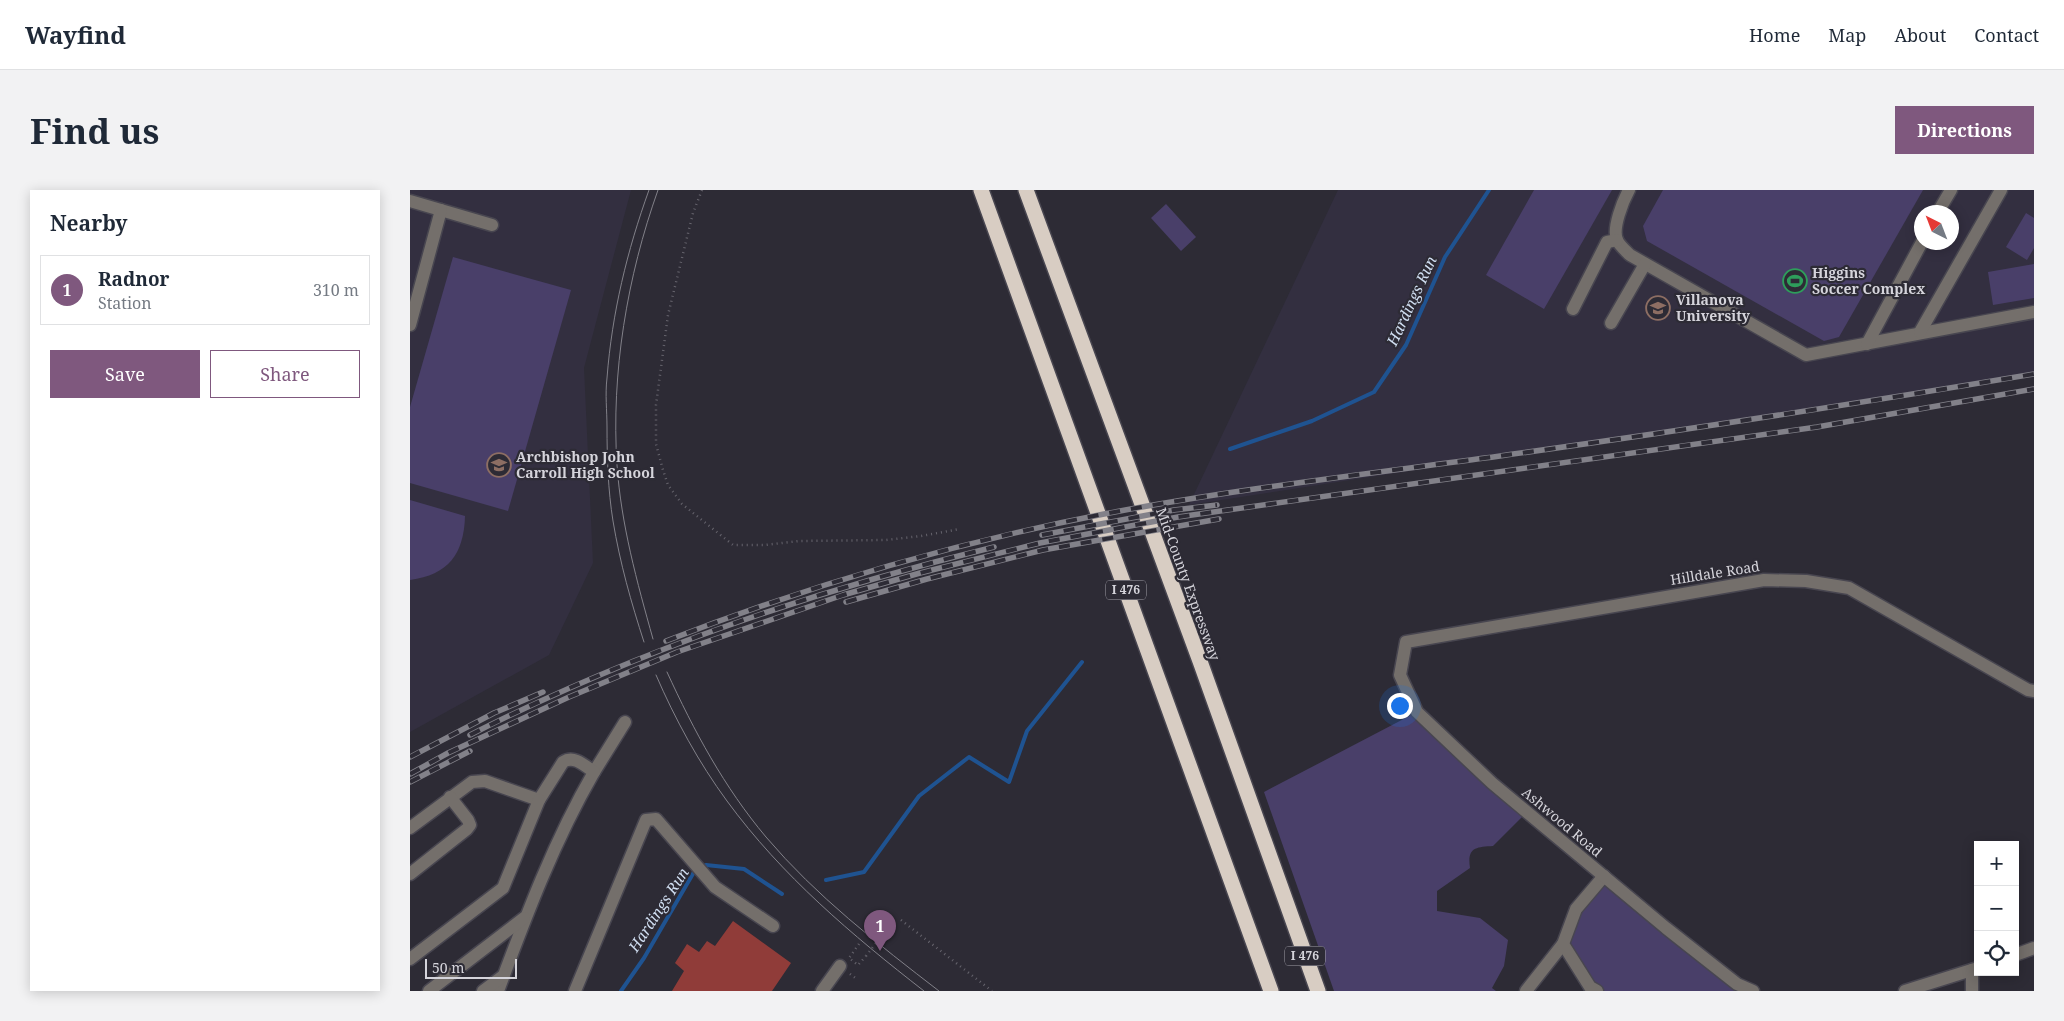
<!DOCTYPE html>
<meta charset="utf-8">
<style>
body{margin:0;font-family:"Noto Serif",serif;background:#f2f2f3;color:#1f2937}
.controls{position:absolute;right:15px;bottom:15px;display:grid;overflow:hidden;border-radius:0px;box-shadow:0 2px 12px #0003}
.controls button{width:45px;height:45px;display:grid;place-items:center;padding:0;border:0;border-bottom:1px solid #e0e1e3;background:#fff;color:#1f2937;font:25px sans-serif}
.compass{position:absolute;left:1504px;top:15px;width:45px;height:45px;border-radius:50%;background:#fff;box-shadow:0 2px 12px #0003;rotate:318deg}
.scale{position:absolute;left:15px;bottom:12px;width:92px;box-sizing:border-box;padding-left:5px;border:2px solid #d5d4db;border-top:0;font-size:14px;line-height:18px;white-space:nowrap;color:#d5d4db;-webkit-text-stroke:4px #2d2b35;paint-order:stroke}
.you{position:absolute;left:989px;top:515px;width:18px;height:18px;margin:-12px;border:4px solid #fff;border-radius:50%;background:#1a73e8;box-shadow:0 0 0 8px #1a73e833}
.badge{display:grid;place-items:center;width:32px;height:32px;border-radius:50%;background:#7f587e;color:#fff;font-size:16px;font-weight:700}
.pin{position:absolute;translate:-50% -41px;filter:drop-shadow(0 1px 2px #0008)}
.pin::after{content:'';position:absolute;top:26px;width:18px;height:15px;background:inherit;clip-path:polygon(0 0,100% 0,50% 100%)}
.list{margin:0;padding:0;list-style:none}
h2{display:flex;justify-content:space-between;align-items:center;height:65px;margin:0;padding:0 20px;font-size:21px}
h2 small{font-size:16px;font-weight:400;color:#747a83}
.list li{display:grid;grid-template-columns:32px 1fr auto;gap:15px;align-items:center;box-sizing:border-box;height:70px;margin:0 10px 10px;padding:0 10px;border:1px solid #e0e1e3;border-radius:0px}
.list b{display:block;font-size:19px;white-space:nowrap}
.list p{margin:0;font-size:16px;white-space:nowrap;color:#747a83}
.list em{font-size:16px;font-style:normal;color:#747a83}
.actions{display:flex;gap:10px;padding:15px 20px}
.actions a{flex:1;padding:11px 0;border:1px solid #7f587e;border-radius:0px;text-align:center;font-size:18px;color:#7f587e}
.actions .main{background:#7f587e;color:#fff}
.icon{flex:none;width:28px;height:28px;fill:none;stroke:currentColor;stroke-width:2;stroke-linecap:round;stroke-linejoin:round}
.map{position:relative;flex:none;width:1624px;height:801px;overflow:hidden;border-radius:0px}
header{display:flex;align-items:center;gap:30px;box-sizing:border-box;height:70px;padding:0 25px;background:#fff;border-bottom:1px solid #e0e1e3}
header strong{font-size:24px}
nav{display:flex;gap:28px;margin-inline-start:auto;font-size:18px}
.intro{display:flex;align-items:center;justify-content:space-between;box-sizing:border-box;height:120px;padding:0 30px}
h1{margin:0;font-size:35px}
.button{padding:12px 22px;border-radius:0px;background:#7f587e;color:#fff;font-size:18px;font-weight:700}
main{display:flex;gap:30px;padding:0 30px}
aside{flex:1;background:#fff;border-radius:0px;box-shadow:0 2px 12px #0003}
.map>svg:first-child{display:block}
.built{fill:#332f40;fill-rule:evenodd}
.green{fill:#493f69}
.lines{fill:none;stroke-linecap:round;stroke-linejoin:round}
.stream{stroke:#1f5391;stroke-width:4}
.building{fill:#903c39}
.minor-casing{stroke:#484650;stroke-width:15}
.highway-casing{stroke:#484650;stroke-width:18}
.path{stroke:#66646d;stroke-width:2.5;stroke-dasharray:1 4;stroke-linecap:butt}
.minor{stroke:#746f6b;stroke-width:12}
.highway{stroke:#d8cdc3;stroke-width:15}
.tram{stroke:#828189;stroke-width:1}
.rail-casing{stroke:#828189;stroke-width:5.5}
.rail{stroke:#2d2b35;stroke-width:4;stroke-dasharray:11;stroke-linecap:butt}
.path-bridge{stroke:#66646d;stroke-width:2.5;stroke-dasharray:1 4;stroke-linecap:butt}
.labels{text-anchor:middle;stroke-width:4.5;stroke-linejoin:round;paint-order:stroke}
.shield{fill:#2d2b35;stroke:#a3a1a9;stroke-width:1}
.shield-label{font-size:12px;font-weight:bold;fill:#d5d4db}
.poi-label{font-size:14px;font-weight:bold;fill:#d5d4db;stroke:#2d2b35;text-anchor:start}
.street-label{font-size:14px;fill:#d5d4db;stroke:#2d2b35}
.water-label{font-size:15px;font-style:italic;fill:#d0def1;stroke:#2d2b35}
</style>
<header>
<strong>Wayfind</strong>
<nav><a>Home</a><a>Map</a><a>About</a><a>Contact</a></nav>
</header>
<div class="intro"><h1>Find us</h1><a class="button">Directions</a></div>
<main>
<aside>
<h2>Nearby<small></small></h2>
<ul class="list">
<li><span class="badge">1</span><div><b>Radnor</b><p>Station</p></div><em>310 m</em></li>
</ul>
<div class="actions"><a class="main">Save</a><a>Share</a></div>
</aside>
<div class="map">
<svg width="1624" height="801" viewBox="0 0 1624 801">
<rect width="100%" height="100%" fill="#2d2b35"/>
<g class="built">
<polygon points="0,0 221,0 174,178 183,373 139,465 0,542"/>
<path d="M 928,0 L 1624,0 L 1624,184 L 779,315 ZM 1512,22 L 1542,22 L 1542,52 L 1512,52 Z"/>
</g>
<g class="green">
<polygon points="1124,0 1202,0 1134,119 1076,85"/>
<polygon points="1253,0 1513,0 1429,147 1414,151 1237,51 1233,36"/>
<polygon points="756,14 786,47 771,61 741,28"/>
<polygon points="1616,23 1624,28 1624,58 1617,70 1596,57"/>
<polygon points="43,67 161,100 98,321 0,293 0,217"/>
<polygon points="1624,74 1624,108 1583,115 1578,82"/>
<path d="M 0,310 L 55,326 C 54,364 38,385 0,390 Z"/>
<path d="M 1007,522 L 1117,622 L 1083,656 C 1065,657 1057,658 1060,678 L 1027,701 L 1027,721 L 1070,728 L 1098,750 L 1094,776 L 1082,798 L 1086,801 L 924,801 L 854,602 Z"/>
<polygon points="1194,686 1343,801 1187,801 1153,754 1166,719"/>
</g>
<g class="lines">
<g class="stream">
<polyline points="820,259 902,231 964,202 996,155 1035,67 1079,0"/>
<polyline points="416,690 454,682 509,606 559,567 599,592 617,541 672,472"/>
<polyline points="211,801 234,768 284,682 296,675 334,679 372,704"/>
</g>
</g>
<polygon class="building" points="323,731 381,773 362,801 262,801 274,781 265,773 277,754 289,762 297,751 305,756"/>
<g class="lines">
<g class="minor-casing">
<g id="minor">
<path d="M 1219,0 C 1213,11 1202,38 1207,50 C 1209,55 1216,61 1220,65 L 1396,165 L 1624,122"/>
<polyline points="0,11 82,35"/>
<polyline points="1528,22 1541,0"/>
<polyline points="1163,119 1197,52 1207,50"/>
<polyline points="1201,133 1235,74"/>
<polyline points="0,135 31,20"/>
<polyline points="1510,142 1591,0"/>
<polyline points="1457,154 1512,52"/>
<polyline points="184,582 215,532"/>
<path d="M 0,638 L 62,592 L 75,591 L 129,610 L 153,572 C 164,565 174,575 184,582 C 144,651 116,726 88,801"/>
<polyline points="0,684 57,639 60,635 58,630 40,607"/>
<polyline points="1605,765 1624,758"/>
<polyline points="0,769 93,698 129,610"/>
<polyline points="19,801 114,728"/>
<polyline points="73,801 93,786"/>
<polyline points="165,801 236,630 246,629 305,697 363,736"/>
<polyline points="412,801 430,776"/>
<polyline points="1116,801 1153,754"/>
<polyline points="1187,801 1180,797 1153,754 1166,719 1194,686"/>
<polyline points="1343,801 1327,794 1256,738 1082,593 1007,522 990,485 996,452 1354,390 1396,391 1439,398 1618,500 1624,501"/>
<polyline points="1495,801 1568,778"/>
<polyline points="1562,801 1562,780"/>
</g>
</g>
<g class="highway-casing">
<g id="highway">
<polyline points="571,0 861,801"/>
<polyline points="616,0 791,474 908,801"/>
</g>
</g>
<g class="path">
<polyline points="292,0 283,23 258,125 246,215 246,254 253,280 258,295 272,314 323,355 355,355 389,351 476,350 511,346 550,339"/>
<polyline points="491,730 582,801"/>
<polyline points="466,746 477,732 481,735 473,744"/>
<polyline points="449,754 439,768 448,775 456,766"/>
<polyline points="440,784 448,790"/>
</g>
<use href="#minor" class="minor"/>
<use href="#highway" class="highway"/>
<g class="tram">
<path d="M 243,449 C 227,392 211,334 207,275 C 201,183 217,87 248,0"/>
<path d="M 234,452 C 221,412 210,373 203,331 C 198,300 197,268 197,237 C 197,221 195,204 197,188 C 202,123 217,61 239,0"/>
<path d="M 257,482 C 284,541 314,597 356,647 C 406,706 468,754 529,801"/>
<path d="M 246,485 C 265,529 289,573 317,611 C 372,686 442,745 514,801"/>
</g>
<g class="rail-casing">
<g id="rail">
<polyline points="632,345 764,320 807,315"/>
<polyline points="436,412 517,389 633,360 809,329"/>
<path d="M 256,451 C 398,396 544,353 694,324 C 824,299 958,284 1090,266 C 1268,241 1446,214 1624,184"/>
<path d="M 60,545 C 226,461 403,401 584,357"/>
<polyline points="0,567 84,523 133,502"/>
<polyline points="0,584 38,563 159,507 267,462 433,405 510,383 630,353 768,327 1407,237 1624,199"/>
<polyline points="0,592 60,561"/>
</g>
</g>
<use href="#rail" class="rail"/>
<polyline class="path-bridge" points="456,766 473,744"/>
</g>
<defs>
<g id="stadium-ring" transform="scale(1.25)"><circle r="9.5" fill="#2d2b35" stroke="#2e9e5b" stroke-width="1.5"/><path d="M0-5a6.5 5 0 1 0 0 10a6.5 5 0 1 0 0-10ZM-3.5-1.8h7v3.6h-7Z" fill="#2e9e5b"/></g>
<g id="university-ring" transform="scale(1.25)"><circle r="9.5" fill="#2d2b35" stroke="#8d6e63" stroke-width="1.5"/><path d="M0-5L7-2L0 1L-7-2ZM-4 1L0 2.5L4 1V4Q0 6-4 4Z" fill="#8d6e63"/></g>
<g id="school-ring" transform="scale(1.25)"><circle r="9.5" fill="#2d2b35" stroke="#8d6e63" stroke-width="1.5"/><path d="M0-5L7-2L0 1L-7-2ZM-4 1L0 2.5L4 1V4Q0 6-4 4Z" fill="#8d6e63"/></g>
</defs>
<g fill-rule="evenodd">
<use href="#stadium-ring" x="1385" y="91"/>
<use href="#university-ring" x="1248" y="118"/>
<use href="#school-ring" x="89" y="275"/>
</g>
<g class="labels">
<g class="shield">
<rect x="696" y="390.5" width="40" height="19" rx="4"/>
<rect x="875" y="756.5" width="40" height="19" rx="4"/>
</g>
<g class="shield-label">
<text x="716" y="404">I 476</text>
<text x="895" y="770">I 476</text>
</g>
<g class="poi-label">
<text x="1402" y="88">Higgins<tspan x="1402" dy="16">Soccer Complex</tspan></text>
<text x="1266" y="115">Villanova<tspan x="1266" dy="16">University</tspan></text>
<text x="106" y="272">Archbishop John<tspan x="106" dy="16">Carroll High School</tspan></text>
</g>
<g class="street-label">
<text transform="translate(1305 383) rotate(-9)" y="5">Hilldale Road</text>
<text transform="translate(778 394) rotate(70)" y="5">Mid-County Expressway</text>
<text transform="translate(1152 632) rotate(40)" y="5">Ashwood Road</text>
</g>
<g class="water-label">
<text transform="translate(1002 111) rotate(-65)" y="5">Hardings Run</text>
<text transform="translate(249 720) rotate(-57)" y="5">Hardings Run</text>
</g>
</g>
</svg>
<div class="controls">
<button>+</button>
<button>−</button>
<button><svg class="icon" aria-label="locate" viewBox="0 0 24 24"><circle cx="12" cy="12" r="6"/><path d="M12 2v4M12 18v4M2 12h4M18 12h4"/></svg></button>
</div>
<svg class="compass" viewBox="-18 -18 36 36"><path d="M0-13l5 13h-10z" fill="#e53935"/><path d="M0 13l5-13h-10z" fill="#747a83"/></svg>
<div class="scale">50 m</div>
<div class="you"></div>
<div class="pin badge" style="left:470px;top:761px">1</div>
</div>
</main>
